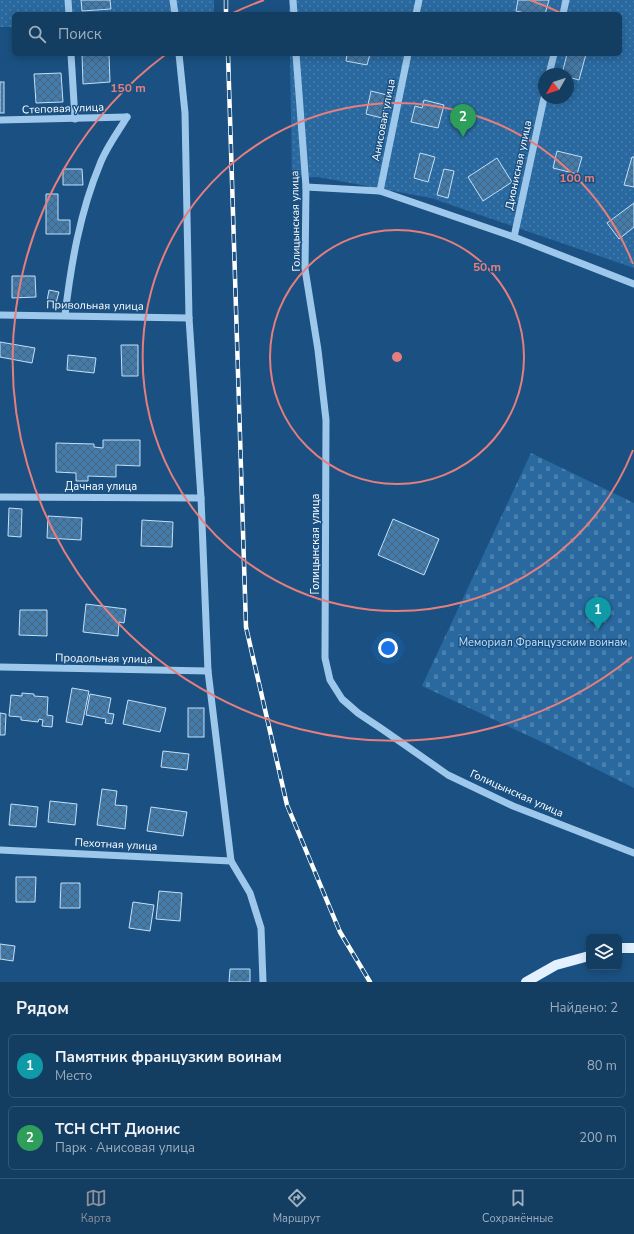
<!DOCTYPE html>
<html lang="ru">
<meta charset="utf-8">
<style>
body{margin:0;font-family:"Nunito Sans",sans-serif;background:#1d4468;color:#f1f3f6}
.controls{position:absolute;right:12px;bottom:12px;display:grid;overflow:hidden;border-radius:6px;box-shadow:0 2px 10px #0003}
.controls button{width:36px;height:36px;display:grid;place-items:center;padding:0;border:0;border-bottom:1px solid #335677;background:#143d62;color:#f1f3f6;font:20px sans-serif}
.compass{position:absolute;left:538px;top:68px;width:36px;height:36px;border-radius:50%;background:#143d62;box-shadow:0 2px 10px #0003;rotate:231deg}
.you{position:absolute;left:388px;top:648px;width:14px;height:14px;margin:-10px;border:3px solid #fff;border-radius:50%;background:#1a73e8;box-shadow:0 0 0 6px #1a73e833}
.badge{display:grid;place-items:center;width:26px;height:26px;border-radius:50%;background:#8c9099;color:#fff;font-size:13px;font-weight:700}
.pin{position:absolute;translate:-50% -33px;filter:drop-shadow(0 1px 2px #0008)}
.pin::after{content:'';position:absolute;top:21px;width:14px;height:12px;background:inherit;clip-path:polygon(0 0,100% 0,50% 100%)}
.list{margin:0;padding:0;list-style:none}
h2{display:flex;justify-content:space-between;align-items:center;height:52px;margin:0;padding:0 16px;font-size:17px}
h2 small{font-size:13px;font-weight:400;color:#9daebe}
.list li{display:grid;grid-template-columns:26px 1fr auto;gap:12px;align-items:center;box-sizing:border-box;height:64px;margin:0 8px 8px;padding:0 8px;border:1px solid #335677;border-radius:6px}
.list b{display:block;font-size:15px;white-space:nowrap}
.list p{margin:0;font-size:13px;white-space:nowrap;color:#9daebe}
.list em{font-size:13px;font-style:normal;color:#9daebe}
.icon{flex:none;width:22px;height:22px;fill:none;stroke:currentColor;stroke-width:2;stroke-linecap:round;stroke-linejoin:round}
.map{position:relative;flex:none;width:634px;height:982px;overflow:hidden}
.search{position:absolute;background:#143d62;box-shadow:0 2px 10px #0003;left:12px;right:12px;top:12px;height:44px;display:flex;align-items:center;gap:10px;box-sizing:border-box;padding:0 14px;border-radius:6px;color:#9daebe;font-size:15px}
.sheet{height:196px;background:#143d62}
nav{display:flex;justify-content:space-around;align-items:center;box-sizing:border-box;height:56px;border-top:1px solid #335677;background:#143d62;font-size:11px;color:#9daebe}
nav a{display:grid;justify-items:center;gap:2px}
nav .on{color:#8c9099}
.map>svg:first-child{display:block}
.cemetery{fill:url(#cemetery-stones)}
.garden{fill:url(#garden-dots);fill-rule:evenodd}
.building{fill:url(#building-cross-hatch);stroke:#c3e0f8}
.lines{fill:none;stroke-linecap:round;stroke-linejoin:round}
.minor{stroke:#9ec8eb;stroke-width:7}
.major{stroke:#e2f0ff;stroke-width:10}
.rail-casing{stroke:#fff;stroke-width:4.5}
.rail{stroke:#1a5182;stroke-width:3;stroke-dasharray:9;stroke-linecap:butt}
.ring{fill:none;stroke:#e67e7e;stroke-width:2}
.labels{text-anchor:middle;stroke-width:3;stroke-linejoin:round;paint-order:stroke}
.street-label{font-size:11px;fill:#fff;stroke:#1a5182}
.park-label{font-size:11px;fill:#c3e0f8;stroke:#1a5182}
.centre{fill:#e67e7e;stroke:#1a5182;stroke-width:2}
.ring-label{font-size:12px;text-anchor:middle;font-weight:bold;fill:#e67e7e;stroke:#1a5182;stroke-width:3;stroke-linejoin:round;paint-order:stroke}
</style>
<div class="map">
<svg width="634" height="982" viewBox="0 0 634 982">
<defs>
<pattern id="cemetery-stones" width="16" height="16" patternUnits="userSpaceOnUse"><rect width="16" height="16" fill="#29699f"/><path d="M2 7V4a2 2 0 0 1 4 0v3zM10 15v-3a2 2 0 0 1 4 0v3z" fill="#4980ad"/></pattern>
<pattern id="garden-dots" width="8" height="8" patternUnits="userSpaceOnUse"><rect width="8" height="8" fill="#29699f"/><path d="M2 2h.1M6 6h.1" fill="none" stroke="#4980ad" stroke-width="1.8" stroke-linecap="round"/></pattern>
<pattern id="building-cross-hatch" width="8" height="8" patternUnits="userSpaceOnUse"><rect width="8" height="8" fill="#437bab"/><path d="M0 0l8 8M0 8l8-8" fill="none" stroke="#48647c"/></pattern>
</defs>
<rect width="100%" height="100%" fill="#1a5182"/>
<polygon class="cemetery" points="531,453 634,503 634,788 544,743 422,686"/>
<g class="garden">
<polygon points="0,0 214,0 214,14 14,14 14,27 0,27"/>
<path d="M 289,0 L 634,0 L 634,268 L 431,198 L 318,177 L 292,178 L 290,54 L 620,54 L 620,14 L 289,14 ZM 544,74 L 568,74 L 568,98 L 544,98 Z"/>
</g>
<g class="building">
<polygon points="81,0 110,0 111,9 82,11"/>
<polygon points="518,0 549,0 545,14 529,14 516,11"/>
<polygon points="82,54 109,54 110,82 83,84"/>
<polygon points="347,54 370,54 367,65 346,61"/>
<polygon points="567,54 586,54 579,80 568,77 568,74 562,74"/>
<polygon points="61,73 63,102 36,103 34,74"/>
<rect x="0" y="82" width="4" height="31"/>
<polygon points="371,91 387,95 382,118 366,114"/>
<polygon points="424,100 444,105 438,128 411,122 415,106 422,108"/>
<polygon points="557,151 582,157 577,174 553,168"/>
<polygon points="420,153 435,157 428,182 414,178"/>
<polygon points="632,157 634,157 634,187 624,185"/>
<polygon points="497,158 512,182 483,201 468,177"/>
<polygon points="63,169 82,169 83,185 63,185"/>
<polygon points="444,169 454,171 448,198 437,195"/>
<polygon points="46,194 58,194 58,220 70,220 70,234 46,234"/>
<polygon points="634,203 634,227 619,239 607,223"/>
<polygon points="12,276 35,276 36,297 12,298"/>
<polygon points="49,290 59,292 56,303 47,301"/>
<polygon points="0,342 35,348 32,363 0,357"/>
<polygon points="121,345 138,345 138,376 122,376"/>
<polygon points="68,355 96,358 94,373 67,370"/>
<polygon points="103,440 140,440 140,466 116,465 116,477 88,476 88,481 76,481 76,473 56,472 56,443 94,444 94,447 103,448"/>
<polygon points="9,508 22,509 21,537 8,536"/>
<polygon points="48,516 82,518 81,540 47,538"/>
<polygon points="393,519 439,539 424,575 378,555"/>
<polygon points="142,520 173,522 172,547 141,546"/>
<polygon points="86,604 126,609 124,623 119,622 118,636 83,632"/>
<polygon points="20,610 47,610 47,636 19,635"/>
<polygon points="72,688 89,691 82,725 66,722"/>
<polygon points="22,693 34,694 34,696 48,697 47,715 53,716 52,727 42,726 43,720 39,719 38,722 21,720 21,717 9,716 11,695 22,696"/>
<polygon points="90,694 111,698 108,713 114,714 112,724 105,723 106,719 86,715"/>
<polygon points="128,700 166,708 160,732 123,724"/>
<rect x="188" y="708" width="16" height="29"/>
<polygon points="0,713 6,714 5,735 0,735"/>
<polygon points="163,751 189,754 187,770 161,767"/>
<polygon points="102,789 117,791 115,805 127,806 125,829 97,825"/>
<polygon points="50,801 77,804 75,825 48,822"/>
<polygon points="11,804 38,807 36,827 9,825"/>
<polygon points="151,807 187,812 183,836 147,831"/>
<polygon points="16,877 36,877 35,902 16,902"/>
<polygon points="61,883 80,883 80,908 60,908"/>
<polygon points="159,891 182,893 180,921 156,919"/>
<polygon points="133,902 154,905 150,931 129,928"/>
<polygon points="0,944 15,946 13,961 0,959"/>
<polygon points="230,969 250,969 250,982 229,982"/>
</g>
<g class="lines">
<g class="minor">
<polyline points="68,0 69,14"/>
<polyline points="173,0 175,14"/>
<polyline points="293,0 294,14"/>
<polyline points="416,14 419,0"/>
<polyline points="563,14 566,0"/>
<polyline points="71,54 75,119"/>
<polyline points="179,54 185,113 189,318 201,498 208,671 231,861 250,893 261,928 263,982"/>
<polyline points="296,54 306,187 305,269 318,350 326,420 325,658 330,680 342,699 358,713 382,729 448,775 513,806 634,853"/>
<polyline points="549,74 554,54"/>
<polyline points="0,120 127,117"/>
<polyline points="306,187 380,191 514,237 634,284"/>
<polyline points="380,191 408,54"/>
<polyline points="514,237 544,98"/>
<polyline points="0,315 189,318"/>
<path d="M 65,315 C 71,264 80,212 100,164 C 106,148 118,132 127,117"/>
<polyline points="0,497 201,498"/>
<polyline points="0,667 208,671"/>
<polyline points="0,850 231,861"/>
</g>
<g class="major">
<polyline points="619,948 634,948"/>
<polyline points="526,982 556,965 589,956"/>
</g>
<g class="rail-casing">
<g id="rail">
<polyline points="226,0 226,14"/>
<polyline points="228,54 246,627 287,805 340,932 370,982"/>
</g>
</g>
<use href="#rail" class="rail"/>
</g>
<g class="ring">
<circle cx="397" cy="357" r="127"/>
<path d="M633 450A254 254 0 1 1 633 264"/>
<path d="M632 657A381 381 0 1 1 165 55M233 13A381 381 0 0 1 264 0M530 0A381 381 0 0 1 561 13"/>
</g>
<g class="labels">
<g class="street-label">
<text transform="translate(63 108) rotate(-2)" y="4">Степовая улица</text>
<text transform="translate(383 120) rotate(-79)" y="4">Анисовая улица</text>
<text transform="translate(518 165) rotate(-78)" y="4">Дионисная улица</text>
<text transform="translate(295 221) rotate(-91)" y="4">Голицынская улица</text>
<text transform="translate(95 305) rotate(1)" y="4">Привольная улица</text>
<text x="101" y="490">Дачная улица</text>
<text transform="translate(315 544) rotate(-90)" y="4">Голицынская улица</text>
<text transform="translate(104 658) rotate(1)" y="4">Продольная улица</text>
<text transform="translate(517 793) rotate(24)" y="4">Голицынская улица</text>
<text transform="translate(116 844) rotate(3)" y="4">Пехотная улица</text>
</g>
<g class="park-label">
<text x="543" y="646">Мемориал Французским воинам</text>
</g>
</g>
<circle cx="397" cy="357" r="6" class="centre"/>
<g class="ring-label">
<text x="128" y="92">150 m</text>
<text x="577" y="182">100 m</text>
<text x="487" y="271">50 m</text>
</g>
</svg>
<div class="controls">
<button><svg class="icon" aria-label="layers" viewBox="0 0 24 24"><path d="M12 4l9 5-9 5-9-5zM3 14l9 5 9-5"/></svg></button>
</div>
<svg class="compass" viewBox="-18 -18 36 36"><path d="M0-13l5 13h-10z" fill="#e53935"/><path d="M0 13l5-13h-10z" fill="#9daebe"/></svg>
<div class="you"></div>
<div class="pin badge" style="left:598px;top:630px;background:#0f9aa8">1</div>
<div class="pin badge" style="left:463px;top:137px;background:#2e9e5b">2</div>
<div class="search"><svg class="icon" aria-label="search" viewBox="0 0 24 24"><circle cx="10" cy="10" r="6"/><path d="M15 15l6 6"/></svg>Поиск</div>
</div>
<section class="sheet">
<h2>Рядом<small>Найдено: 2</small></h2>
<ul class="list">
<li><span class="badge" style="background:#0f9aa8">1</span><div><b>Памятник французким воинам</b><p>Место</p></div><em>80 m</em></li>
<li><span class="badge" style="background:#2e9e5b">2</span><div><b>ТСН СНТ Дионис</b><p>Парк · Анисовая улица</p></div><em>200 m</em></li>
</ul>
</section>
<nav>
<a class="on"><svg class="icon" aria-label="map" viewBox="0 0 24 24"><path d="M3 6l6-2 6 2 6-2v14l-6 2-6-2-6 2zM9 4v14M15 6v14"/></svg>Карта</a>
<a><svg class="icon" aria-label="directions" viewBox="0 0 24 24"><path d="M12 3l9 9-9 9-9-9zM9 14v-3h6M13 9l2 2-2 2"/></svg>Маршрут</a>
<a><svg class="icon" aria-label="saved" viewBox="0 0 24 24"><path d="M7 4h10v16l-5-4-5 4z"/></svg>Сохранённые</a>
</nav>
